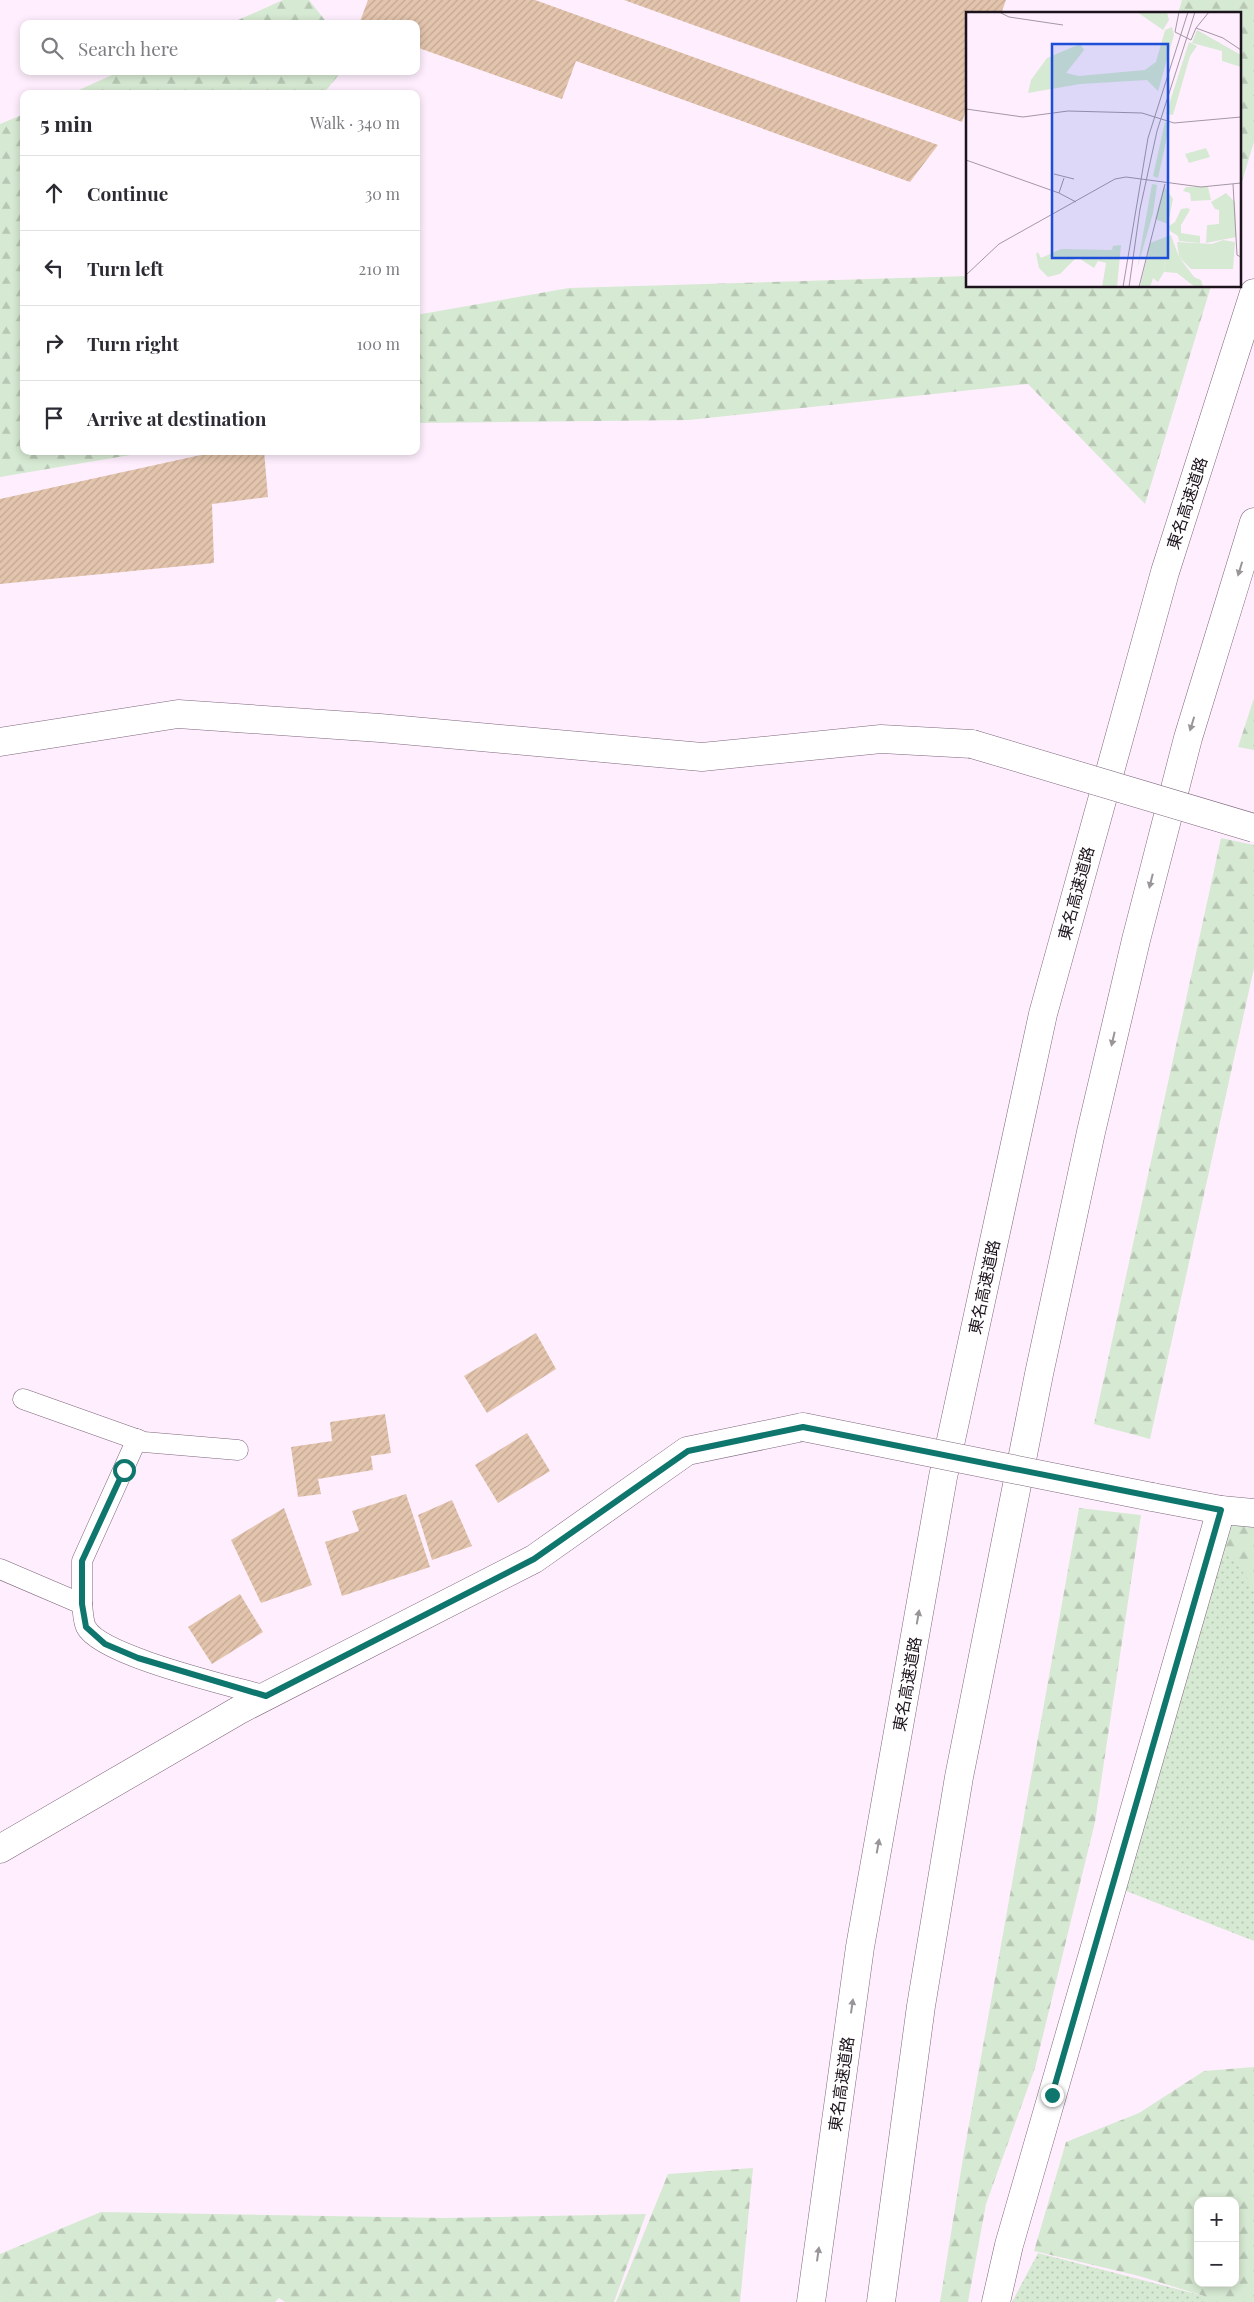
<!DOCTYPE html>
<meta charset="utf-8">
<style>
body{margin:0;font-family:"Playfair Display","Noto Sans JP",serif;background:#f2f2f3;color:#2b2b33}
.controls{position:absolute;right:15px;bottom:15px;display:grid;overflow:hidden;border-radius:10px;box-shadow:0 2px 8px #0003}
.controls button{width:45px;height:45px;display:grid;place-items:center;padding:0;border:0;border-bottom:1px solid #e1e1e2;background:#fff;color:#2b2b33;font:25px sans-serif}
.stop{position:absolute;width:15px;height:15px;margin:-11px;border:4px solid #0f766e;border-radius:50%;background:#fff}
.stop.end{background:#0f766e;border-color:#fff;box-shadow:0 1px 5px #0008}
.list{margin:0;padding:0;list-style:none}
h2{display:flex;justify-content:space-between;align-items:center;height:65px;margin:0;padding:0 20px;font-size:21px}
h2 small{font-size:16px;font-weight:400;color:#7c7c81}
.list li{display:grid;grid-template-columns:32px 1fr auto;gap:15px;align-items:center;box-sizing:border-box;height:75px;padding:0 20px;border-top:1px solid #e1e1e2}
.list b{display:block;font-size:19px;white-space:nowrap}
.list em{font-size:16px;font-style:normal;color:#7c7c81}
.icon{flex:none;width:28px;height:28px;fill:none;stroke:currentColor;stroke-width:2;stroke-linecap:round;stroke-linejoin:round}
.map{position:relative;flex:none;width:1254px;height:2302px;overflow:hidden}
.search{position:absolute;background:#fff;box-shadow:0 2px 8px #0003;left:20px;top:20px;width:400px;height:55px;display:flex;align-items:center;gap:12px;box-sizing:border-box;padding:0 18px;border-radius:10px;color:#7c7c81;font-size:19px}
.panel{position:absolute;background:#fff;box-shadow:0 2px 8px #0003;left:20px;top:90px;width:400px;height:365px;border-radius:10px}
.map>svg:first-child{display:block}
.grass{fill:url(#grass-dots)}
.forest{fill:url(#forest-firs);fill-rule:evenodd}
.building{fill:url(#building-hatch)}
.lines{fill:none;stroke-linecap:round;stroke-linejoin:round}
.service-casing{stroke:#7d667c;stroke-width:21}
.minor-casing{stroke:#7d667c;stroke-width:29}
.motorway-casing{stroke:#7d667c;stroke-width:29}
.service{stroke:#fff;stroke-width:20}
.minor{stroke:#fff;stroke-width:28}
.motorway{stroke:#fff;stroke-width:28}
.minor-bridge-casing{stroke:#7d667c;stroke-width:29;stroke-linecap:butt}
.minor-bridge{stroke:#fff;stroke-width:28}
.oneway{fill:#999599}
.route{stroke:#0f766e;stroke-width:6}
.labels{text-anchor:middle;stroke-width:4.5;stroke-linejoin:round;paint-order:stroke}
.street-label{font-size:16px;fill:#1c131c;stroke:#fff}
.inset-road{fill:none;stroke:#a497a4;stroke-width:1}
.view{fill:#1d4ed8;fill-opacity:0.15;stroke:#1d4ed8;stroke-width:2.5}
.inset-edge{fill:none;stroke:#1c131c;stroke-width:2.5}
</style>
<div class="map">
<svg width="1254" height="2302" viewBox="0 0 1254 2302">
<defs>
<pattern id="grass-dots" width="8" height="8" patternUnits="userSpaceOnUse" patternTransform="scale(1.25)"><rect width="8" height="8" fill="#d6e9d2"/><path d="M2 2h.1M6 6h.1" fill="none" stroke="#b7c7b4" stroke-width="1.8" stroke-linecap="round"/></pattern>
<pattern id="forest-firs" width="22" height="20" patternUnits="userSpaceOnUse" patternTransform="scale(1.25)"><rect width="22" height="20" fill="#d6e9d2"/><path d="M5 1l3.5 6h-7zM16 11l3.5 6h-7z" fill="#b7c7b4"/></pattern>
<pattern id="building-hatch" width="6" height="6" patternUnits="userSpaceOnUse" patternTransform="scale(1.25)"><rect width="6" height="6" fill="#e3c4ad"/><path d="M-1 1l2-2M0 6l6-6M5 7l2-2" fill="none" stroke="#c2a894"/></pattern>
</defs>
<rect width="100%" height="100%" fill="#ffeffe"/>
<g class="grass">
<polygon points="1217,1525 1254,1585 1254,1941 1121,1889"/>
<polygon points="1038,2253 1204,2296 1208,2302 1012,2302"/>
</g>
<g class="forest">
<polygon points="283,0 309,0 328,24 229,24"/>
<polygon points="1182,0 1254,0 1254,142 1240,188 1240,14 1178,14"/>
<polygon points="121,71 342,71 323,94 70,94"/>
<polygon points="24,114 24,451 154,451 0,477 0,124"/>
<polygon points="968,276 968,286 1211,286 1145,504 1028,384 689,420 416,423 416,315 569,288"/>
<polygon points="1254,698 1254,750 1238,747"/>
<polygon points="1221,838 1254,845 1254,968 1150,1439 1094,1424"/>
<polygon points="1079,1508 1141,1515 1095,1822 1035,2068 986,2204 968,2302 940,2302 963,2158"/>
<polygon points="1243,1523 1254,1524 1254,1588 1214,1532"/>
<path d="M 1254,2067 L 1254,2302 L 1208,2302 L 1204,2296 L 1139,2276 L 1034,2251 L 1066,2142 L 1139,2113 L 1204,2071 ZM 1198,2201 L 1235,2201 L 1235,2283 L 1198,2283 Z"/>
<polygon points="753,2168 740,2302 616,2302 668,2174"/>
<polygon points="101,2212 445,2218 646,2214 614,2302 285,2302 279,2298 275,2302 0,2302 0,2254"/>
</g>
<g class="building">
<polygon points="368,0 535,0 938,145 910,182 576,61 562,99 416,47 416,24 359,24"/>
<polygon points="624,0 1006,0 1001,14 968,14 968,104 962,122"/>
<polygon points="219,451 264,451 268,497 212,504 214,563 0,584 0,499"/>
<polygon points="536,1333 556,1369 487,1413 464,1376"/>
<polygon points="385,1414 391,1453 371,1456 373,1470 318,1479 321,1494 298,1497 291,1447 332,1441 330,1422"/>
<polygon points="527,1433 550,1471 498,1503 475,1465"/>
<polygon points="406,1494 430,1567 342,1596 325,1542 359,1531 352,1511"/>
<polygon points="452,1500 472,1546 432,1560 418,1515"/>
<polygon points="284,1508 312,1585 261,1603 231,1540"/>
<polygon points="240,1594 263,1632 212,1664 188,1627"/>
</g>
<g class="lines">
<g class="service-casing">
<g id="service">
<polyline points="23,1399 144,1442 238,1450"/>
<polyline points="0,1569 82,1604 82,1561 137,1439"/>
<path d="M 82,1604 C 83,1611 83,1621 86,1627 C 100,1656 232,1686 266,1696"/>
</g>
</g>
<g class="minor-casing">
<g id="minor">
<polyline points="0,742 178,714 380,728 702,757 881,739 972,744"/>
<polyline points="1152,1497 1221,1510 1254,1513"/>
<polyline points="0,1849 241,1709 534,1559 687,1451 803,1427"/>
<polyline points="996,2302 1009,2245 1221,1510"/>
</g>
</g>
<g class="motorway-casing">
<g id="motorway">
<polyline points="811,2302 860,1947 943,1477 1043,1014 1165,572 1254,293"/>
<polyline points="881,2302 921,2006 959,1777 1039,1374 1091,1132 1136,940 1188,738 1254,522"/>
</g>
</g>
<use href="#service" class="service"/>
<use href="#minor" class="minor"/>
<use href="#motorway" class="motorway"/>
<g class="minor-bridge-casing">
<g id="minor-bridge">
<polyline points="972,744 1254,828"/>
<polyline points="803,1427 1152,1497"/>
</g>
</g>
<use href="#minor-bridge" class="minor-bridge"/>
</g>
<defs><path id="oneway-solid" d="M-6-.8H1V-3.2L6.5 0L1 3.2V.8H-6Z" transform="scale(1.25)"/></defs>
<g class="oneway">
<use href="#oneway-solid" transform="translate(1240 569) rotate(107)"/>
<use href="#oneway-solid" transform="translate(1192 724) rotate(107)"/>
<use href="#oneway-solid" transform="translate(1151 881) rotate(104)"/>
<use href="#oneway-solid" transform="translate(1113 1039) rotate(103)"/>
<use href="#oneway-solid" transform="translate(918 1617) rotate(-80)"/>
<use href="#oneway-solid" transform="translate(878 1846) rotate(-80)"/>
<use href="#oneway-solid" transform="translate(852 2006) rotate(-82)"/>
<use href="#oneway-solid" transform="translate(818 2254) rotate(-82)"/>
</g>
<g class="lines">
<polyline class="route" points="124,1470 82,1561 82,1604 86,1627 105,1644 138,1658 266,1696 534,1559 688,1451 803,1427 1221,1510 1052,2095"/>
</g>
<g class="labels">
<g class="street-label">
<text transform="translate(1187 503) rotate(-72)" y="6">東名高速道路</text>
<text transform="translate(1076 893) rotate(-75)" y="6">東名高速道路</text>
<text transform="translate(984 1287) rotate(-78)" y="6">東名高速道路</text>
<text transform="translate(907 1684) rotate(-80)" y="6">東名高速道路</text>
<text transform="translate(841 2084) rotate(-82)" y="6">東名高速道路</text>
</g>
</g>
<g transform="translate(966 12)">
<rect width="275" height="275" fill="#ffeffe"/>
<path d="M 171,0 L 201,0 L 203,8 L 197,18 ZM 231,18 L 275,43 L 275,55 L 256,49 L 256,39 L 226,31 ZM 198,174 L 207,187 L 202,212 L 189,207 ZM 182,241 L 197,245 L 200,249 L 198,260 L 192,270 L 187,266 L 184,275 L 174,275 Z" fill="#d6e9d2"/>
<path d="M 206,15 L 208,23 L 192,79 L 181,68 L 114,72 L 62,81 L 65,68 L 81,46 L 114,32 L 118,38 L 100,61 L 113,64 L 179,58 L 190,50 L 199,18 ZM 223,30 L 231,34 L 224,44 L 207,103 L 200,102 ZM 199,110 L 204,111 L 192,166 L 187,164 ZM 240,136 L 244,145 L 223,151 L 219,142 ZM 186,172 L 191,173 L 187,201 L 171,257 ZM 220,175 L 242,175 L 245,188 L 225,189 L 224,181 L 217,179 ZM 260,181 L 269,190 L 270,225 L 240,231 L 241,213 L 253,212 L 253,198 L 249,197 L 245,190 ZM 222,196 L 224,198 L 215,213 L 215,221 L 234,224 L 234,231 L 213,229 L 212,224 L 204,219 L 203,214 L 209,210 L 215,197 ZM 205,223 L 213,245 L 228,265 L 235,268 L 237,275 L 229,275 L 211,261 L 198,260 L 200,249 L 197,245 L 181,241 L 184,231 ZM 155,233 L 151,275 L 136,275 L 140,251 L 132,249 L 128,256 L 111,245 L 94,262 L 82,265 L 73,256 L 70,242 L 72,240 L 75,246 L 95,237 L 146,238 L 147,234 Z" fill="#d6e9d2"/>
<path d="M 257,228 L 269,230 L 267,257 L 225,257 L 213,245 L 211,230 L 246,232 Z" fill="#d6e9d2"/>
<path class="inset-road" d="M 33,0 L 43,5 L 97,13M 213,0 L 209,20 L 225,28 L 230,16M 243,0 L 230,16 L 257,26 L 275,38M 0,97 L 57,105 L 102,99 L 176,101 L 208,111 L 275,105M 0,148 L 93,181 L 98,166M 88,162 L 108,167M 267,172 L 271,243 L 275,245M 93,181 L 110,190M 0,263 L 33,232 L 149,167 L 160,165 L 235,175 L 275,171M 157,275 L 182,126 L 222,0M 163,275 L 174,197 L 191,119 L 229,0M 173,275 L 199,172"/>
<path class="view" d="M 86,32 L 202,32 L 202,246 L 86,246 Z"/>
<rect width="275" height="275" class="inset-edge"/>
</g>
</svg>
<div class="controls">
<button>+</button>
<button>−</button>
</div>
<div class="stop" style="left:124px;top:1470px"></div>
<div class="stop end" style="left:1052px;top:2095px"></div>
<div class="search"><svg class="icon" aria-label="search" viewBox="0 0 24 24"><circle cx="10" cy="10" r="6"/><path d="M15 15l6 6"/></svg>Search here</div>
<section class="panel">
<h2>5 min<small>Walk · 340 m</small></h2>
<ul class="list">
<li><svg class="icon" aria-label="ahead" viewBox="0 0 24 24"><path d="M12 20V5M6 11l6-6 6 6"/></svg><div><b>Continue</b></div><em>30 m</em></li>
<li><svg class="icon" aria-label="left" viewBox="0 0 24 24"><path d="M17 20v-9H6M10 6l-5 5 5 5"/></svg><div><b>Turn left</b></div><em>210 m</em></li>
<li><svg class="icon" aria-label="right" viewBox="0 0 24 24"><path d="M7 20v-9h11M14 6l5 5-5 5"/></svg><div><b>Turn right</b></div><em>100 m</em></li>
<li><svg class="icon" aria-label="arrive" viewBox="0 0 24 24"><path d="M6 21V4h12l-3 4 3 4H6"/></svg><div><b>Arrive at destination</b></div></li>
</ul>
</section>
</div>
